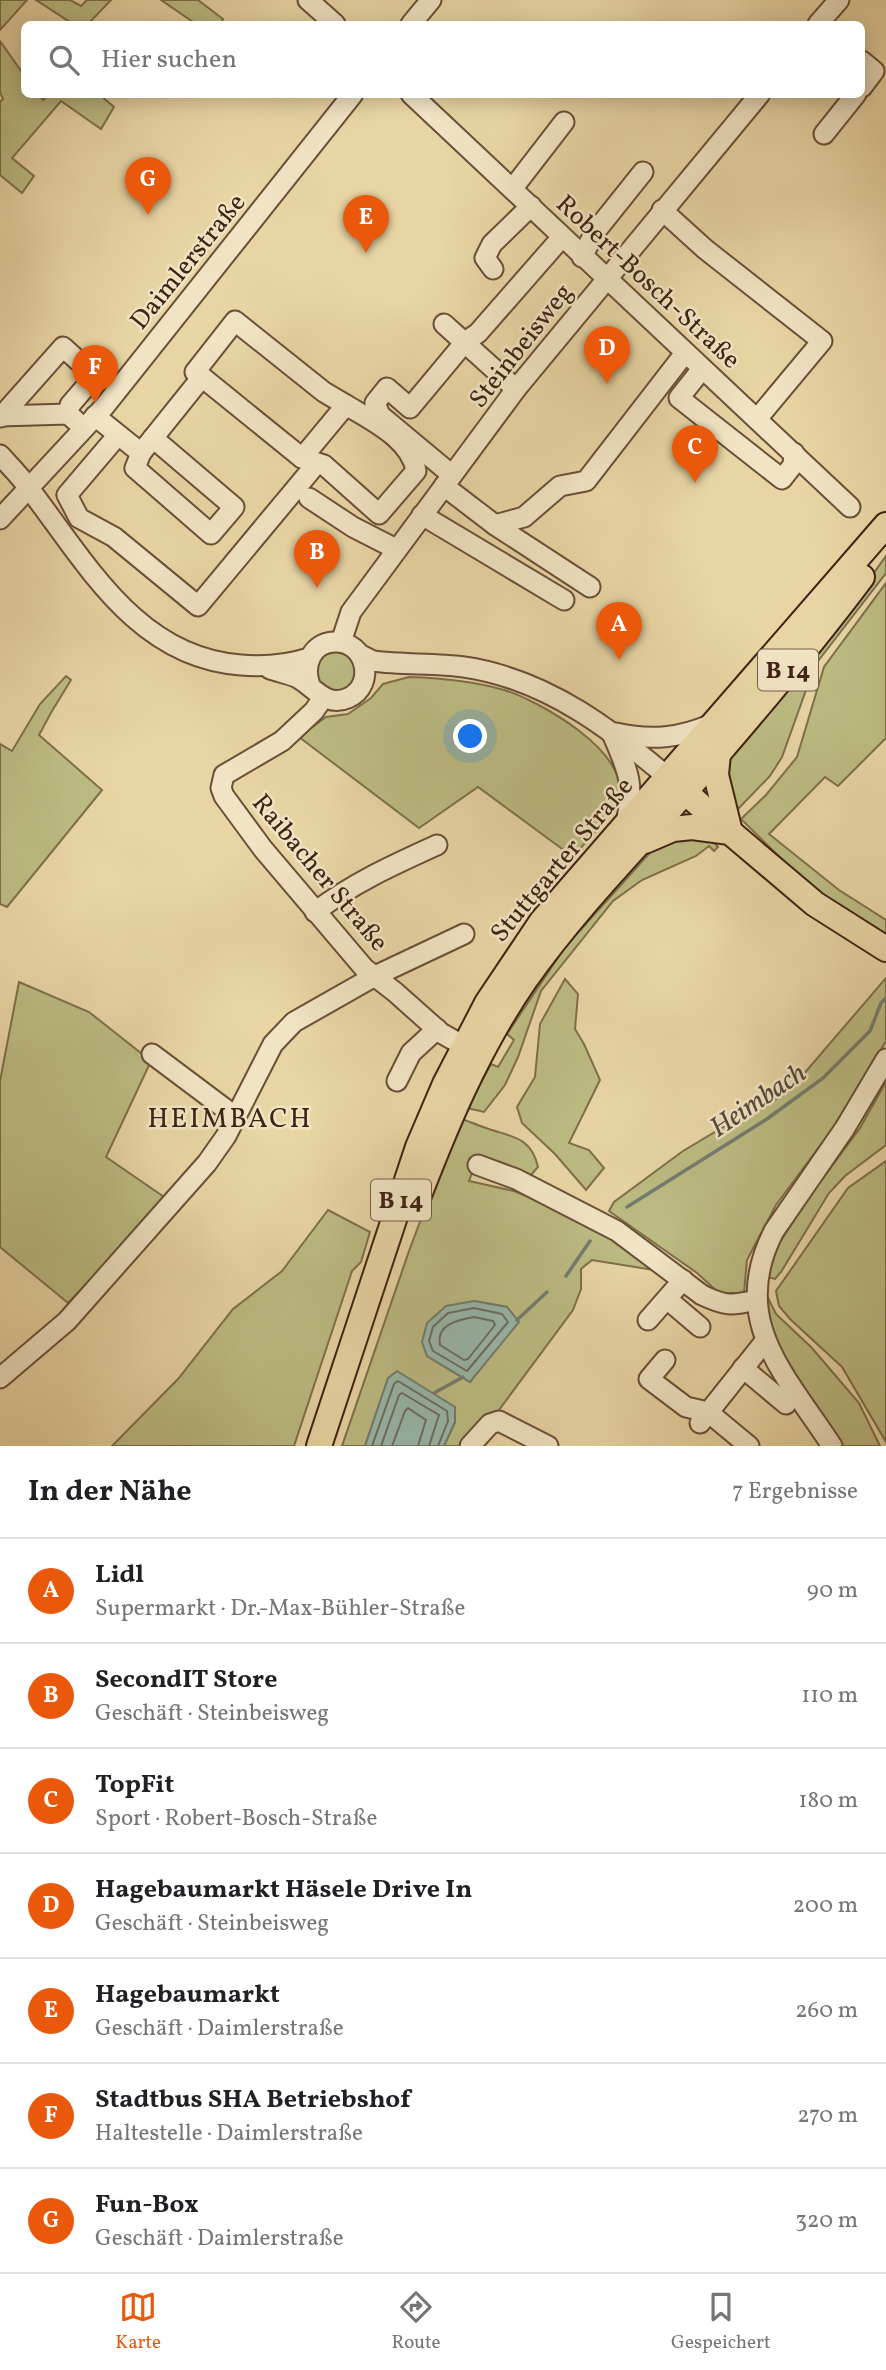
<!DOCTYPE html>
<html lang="de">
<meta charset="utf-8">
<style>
body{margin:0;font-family:Vollkorn,serif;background:#f2f2f2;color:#202124}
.you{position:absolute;left:471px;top:737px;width:24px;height:24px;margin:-18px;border:5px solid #fff;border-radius:50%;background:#1a73e8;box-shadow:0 0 0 10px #1a73e833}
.badge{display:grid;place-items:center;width:46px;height:46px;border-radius:50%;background:#ea580c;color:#fff;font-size:23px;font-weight:700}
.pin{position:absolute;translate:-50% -58px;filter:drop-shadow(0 2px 4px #0008)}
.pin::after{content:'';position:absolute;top:37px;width:24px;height:21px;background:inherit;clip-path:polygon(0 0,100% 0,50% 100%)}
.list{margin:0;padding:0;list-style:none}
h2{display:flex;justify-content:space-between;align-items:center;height:91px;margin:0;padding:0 28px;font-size:30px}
h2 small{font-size:23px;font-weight:400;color:#757577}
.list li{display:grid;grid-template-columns:46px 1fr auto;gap:21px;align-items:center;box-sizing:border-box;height:105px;padding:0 28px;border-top:2px solid #e0e0e0}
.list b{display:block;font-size:26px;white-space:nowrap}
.list p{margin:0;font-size:23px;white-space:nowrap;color:#757577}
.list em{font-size:23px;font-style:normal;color:#757577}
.icon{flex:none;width:38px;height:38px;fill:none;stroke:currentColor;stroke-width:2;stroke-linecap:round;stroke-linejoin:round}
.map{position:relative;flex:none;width:886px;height:1446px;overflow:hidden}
.search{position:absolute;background:#fff;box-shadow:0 4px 18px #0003;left:21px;right:21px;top:21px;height:77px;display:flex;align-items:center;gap:18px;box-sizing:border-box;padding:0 24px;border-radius:10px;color:#757577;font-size:26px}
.sheet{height:826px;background:#fff}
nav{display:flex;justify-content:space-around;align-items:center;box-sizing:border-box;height:98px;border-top:2px solid #e0e0e0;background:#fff;font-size:19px;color:#757577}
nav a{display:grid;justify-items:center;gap:4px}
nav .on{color:#ea580c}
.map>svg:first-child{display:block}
.green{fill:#bcbc82;stroke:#7e6f4b;stroke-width:2;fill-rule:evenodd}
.water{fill:#98b8ab;stroke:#747c6f;stroke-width:2}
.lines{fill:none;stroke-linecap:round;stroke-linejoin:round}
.shore{stroke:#6c6d60;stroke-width:2}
.stream{stroke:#747c6f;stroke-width:3.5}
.minor-casing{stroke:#6a4f38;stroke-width:23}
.major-casing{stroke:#3f2214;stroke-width:28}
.minor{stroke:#f1e4c4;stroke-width:19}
.major{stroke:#e9d5a4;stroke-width:24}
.labels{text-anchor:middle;stroke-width:5;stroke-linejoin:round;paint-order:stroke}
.shield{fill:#f1e4c4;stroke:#745c49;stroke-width:2}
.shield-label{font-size:24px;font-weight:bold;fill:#3f2214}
.street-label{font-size:26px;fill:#3f2214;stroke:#f1e4c4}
.water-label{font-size:28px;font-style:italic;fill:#55483a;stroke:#f1e4c4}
.neighbourhood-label{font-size:28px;letter-spacing:2px;fill:#3f2214;stroke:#f1e4c4}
</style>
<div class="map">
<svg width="886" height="1446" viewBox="0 0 886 1446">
<rect width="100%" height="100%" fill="#e9d5a4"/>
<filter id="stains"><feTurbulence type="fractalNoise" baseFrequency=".00286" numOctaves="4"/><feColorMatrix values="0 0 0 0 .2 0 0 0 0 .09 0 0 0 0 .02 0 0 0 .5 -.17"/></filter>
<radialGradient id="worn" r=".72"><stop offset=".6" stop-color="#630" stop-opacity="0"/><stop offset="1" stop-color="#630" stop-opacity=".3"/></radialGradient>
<g class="green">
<polygon points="0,0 27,0 0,30"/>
<polygon points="36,0 70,0 81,6 87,0 111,0 88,24 73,24"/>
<polygon points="161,0 198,0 223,19 221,24 196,24"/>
<polygon points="0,41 24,75 24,94 39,95 43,100 49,95 100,95 114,107 101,129 61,101 12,158 34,176 22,193 0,175 0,102 3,99 0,92"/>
<polygon points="886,556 886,573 815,665 782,757 770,776 738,809 732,802 726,763 848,609"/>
<polygon points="886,583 886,738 838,786 825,777 769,834 839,890 886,920 886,935 857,919 808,885 741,819 766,795 797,757 824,667"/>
<polygon points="331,649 347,652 359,672 349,692 321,691 313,664 317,657"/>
<polygon points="66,676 71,680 52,711 39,735 102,790 7,907 0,904 0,744 12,751 40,704"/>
<path d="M 409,677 C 440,678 474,681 504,690 C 538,700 632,753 618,797 C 612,816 586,841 573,857 L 478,787 L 419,828 L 299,737 L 326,717 L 348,714 L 371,698 L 383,684 Z"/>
<polygon points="678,837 713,841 718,847 714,851 709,846 696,856 642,880 613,901 541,991 518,1057 505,1085 484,1112 467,1108 491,1064 498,1067 514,1040 507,1034 565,947 655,847"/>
<polygon points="886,978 886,1041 834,1127 776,1205 747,1260 744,1293 719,1293 697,1273 609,1211 614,1202 683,1151 735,1120 778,1098 796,1083"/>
<polygon points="565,979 578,994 575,1029 584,1044 600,1080 569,1143 589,1150 604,1168 586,1190 555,1154 522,1123 517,1107 535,1077 540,1024"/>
<polygon points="19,982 89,1012 151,1061 106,1157 164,1197 113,1257 68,1303 0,1247 0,1081"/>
<polygon points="886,1082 886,1145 845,1176 829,1193 781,1272 775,1279 767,1277 776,1248 815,1189 860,1128"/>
<path d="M 459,1118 C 468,1121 477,1125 486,1128 C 511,1137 531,1136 538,1167 L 531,1175 L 479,1155 L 469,1181 L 514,1191 L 586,1220 L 666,1272 L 592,1260 L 581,1269 L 581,1289 L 573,1310 L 496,1414 L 466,1446 L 444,1446 L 455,1422 L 388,1379 L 365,1446 L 342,1446 L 409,1251 ZM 474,1301 L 507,1307 L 518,1321 L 470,1382 L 427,1356 Z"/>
<polygon points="886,1161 886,1442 842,1367 790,1319 779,1306 776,1291 848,1188"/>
<polygon points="328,1210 370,1232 361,1262 352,1271 294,1446 112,1446 178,1379 233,1309 282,1271"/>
<polygon points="763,1288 776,1314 812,1348 859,1403 880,1446 840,1446 792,1370 773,1337"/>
</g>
<g class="water">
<polygon points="474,1301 507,1307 519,1322 470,1382 427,1356 422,1342 427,1323 446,1306"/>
<polygon points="397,1371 455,1407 455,1422 444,1446 365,1446 388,1378"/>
</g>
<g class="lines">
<g class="shore">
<polygon points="474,1308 502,1314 508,1322 467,1371 433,1351 429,1341 433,1327 448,1313"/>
<path d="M 474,1317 L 493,1321 L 495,1325 L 468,1359 L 464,1360 L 440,1345 C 436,1324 458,1320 474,1317 Z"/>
<polyline points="372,1446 394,1384 398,1381 447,1411 448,1421 438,1446"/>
<polyline points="381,1446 399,1395 402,1393 439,1415 429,1446"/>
<polyline points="392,1446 405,1411 408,1408 426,1420 418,1446"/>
</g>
<g class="stream">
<polyline points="627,1207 767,1119 823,1078 870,1031 881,1003 886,998"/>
<polyline points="566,1276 590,1241"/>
<polyline points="517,1320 547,1292"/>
<polyline points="434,1393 463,1377"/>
</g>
<g class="minor-casing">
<g id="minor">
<polyline points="308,0 335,24"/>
<polyline points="411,24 431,0"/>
<polyline points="818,24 839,0"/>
<polyline points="862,61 874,71 862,87"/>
<polyline points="411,94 850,507"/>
<polyline points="824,134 856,94"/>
<polyline points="513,188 564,122"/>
<polyline points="662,210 705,249 822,341 757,419"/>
<polyline points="582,257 595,232 643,172"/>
<polyline points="493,269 485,258 492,244 531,206"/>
<polyline points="444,324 516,389"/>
<polyline points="702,369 679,398 782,479 793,465 794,453"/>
<polyline points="202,377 195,372 235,321 324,392 346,405 302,458"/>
<polyline points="0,416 68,414 76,421"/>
<path d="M 95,416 L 141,453 L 202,377 L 302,458 L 324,465 L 379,514 L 416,471 C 411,439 371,420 346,405"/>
<polyline points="1,417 63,347 95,376 70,405 68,414"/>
<polyline points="118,435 67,495 79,518 114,537 198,606 317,463"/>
<polyline points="141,453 135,468 211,534 234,507 153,438"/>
<path d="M 0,455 C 11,467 22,478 31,491 C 87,564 138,658 241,665 C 264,667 287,665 309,658"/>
<polyline points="452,475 380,415 375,403 387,388 410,408 465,342 478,333 562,237"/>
<polyline points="444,486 495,525 524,517 560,486 586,481 685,353"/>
<polyline points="309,498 353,527 396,549"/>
<polyline points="422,515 564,600"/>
<polyline points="0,519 104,407 353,94"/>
<polyline points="495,525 590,587"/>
<polyline points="341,642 351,612 516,389 760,94"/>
<path d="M 361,655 L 373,661 C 403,665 434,663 464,667 C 548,679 615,732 677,785"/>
<path d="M 270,669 C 279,672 288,674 296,677 C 314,686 325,708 348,698 C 377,685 366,640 334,642 C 311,643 303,666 310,685"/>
<polyline points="323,698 314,711 282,741 224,775 221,788 224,796 263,849 364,968 395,992 441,1033 464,1046"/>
<path d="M 616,733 C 651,741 680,738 712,724"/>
<path d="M 613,736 C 628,770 636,788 625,825"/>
<path d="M 315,912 C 353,883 393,865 437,845"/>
<polyline points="152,1054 236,1117"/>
<polyline points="397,1081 411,1053 437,1029"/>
<path d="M 478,1165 L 516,1179 L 617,1231 L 702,1295 C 725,1306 731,1306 756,1300"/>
<polyline points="667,1299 700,1327"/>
<polyline points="648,1320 683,1280"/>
<polyline points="665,1360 649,1379 686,1407 708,1412 749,1446"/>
<polyline points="743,1368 786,1404"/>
<polyline points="0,1378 67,1321 207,1163 226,1136 273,1044 294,1022 375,976 464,934"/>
<polyline points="700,1423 766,1340"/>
<polyline points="470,1446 490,1424 499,1421 548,1446"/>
<path d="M 832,1446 C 785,1374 728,1320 774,1231 L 845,1128 L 886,1059"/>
</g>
</g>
<g class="major-casing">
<g id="major">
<polyline points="718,753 716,775 730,832"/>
<polyline points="693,799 721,824"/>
<polyline points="645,841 673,829 692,827 730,832 815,904 886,949"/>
<path d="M 416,1203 C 446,1125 477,1050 525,980 C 568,919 619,865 669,810 C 736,734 802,657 862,577"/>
<polyline points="319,1446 418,1147 445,1084 487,1003 542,921 886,525"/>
</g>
</g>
<use href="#minor" class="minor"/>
<use href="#major" class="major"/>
</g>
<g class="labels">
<g class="shield">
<rect x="758" y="649.5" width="60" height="41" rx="5"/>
<rect x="371" y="1179.5" width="60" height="41" rx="5"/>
</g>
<g class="shield-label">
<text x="788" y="678">B 14</text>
<text x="401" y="1208">B 14</text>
</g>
<g class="street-label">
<text transform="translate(187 261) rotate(-51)" y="9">Daimlerstraße</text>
<text transform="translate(649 281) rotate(43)" y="9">Robert-Bosch-Straße</text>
<text transform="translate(520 345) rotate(-52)" y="9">Steinbeisweg</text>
<text transform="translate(561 859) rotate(-50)" y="9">Stuttgarter Straße</text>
<text transform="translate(321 872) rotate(50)" y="9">Raibacher Straße</text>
</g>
<g class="water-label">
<text transform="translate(757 1099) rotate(-34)" y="10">Heimbach</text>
</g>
<g class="neighbourhood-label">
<text x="230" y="1127">HEIMBACH</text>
</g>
</g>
<rect width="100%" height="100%" filter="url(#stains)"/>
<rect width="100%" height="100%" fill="url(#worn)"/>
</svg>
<div class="you"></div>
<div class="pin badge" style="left:619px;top:660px">A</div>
<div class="pin badge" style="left:317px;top:588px">B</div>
<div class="pin badge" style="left:695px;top:483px">C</div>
<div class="pin badge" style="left:607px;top:384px">D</div>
<div class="pin badge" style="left:366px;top:253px">E</div>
<div class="pin badge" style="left:95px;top:403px">F</div>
<div class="pin badge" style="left:148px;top:215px">G</div>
<div class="search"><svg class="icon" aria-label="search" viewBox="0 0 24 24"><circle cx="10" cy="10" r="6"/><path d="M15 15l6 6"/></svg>Hier suchen</div>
</div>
<section class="sheet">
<h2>In der Nähe<small>7 Ergebnisse</small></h2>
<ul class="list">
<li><span class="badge">A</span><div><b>Lidl</b><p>Supermarkt · Dr.-Max-Bühler-Straße</p></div><em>90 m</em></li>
<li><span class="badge">B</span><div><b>SecondIT Store</b><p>Geschäft · Steinbeisweg</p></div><em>110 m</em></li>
<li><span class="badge">C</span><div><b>TopFit</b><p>Sport · Robert-Bosch-Straße</p></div><em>180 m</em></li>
<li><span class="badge">D</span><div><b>Hagebaumarkt Häsele Drive In</b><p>Geschäft · Steinbeisweg</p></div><em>200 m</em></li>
<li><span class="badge">E</span><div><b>Hagebaumarkt</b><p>Geschäft · Daimlerstraße</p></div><em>260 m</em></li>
<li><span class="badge">F</span><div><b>Stadtbus SHA Betriebshof</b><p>Haltestelle · Daimlerstraße</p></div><em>270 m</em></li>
<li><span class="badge">G</span><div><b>Fun-Box</b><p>Geschäft · Daimlerstraße</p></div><em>320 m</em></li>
</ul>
</section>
<nav>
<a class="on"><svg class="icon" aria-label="map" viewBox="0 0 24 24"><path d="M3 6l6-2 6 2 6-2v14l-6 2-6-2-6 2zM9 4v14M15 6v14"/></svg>Karte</a>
<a><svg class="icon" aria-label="directions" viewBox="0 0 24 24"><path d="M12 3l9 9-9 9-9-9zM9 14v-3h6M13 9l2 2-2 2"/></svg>Route</a>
<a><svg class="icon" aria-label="saved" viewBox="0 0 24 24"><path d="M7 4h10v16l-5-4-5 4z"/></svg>Gespeichert</a>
</nav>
